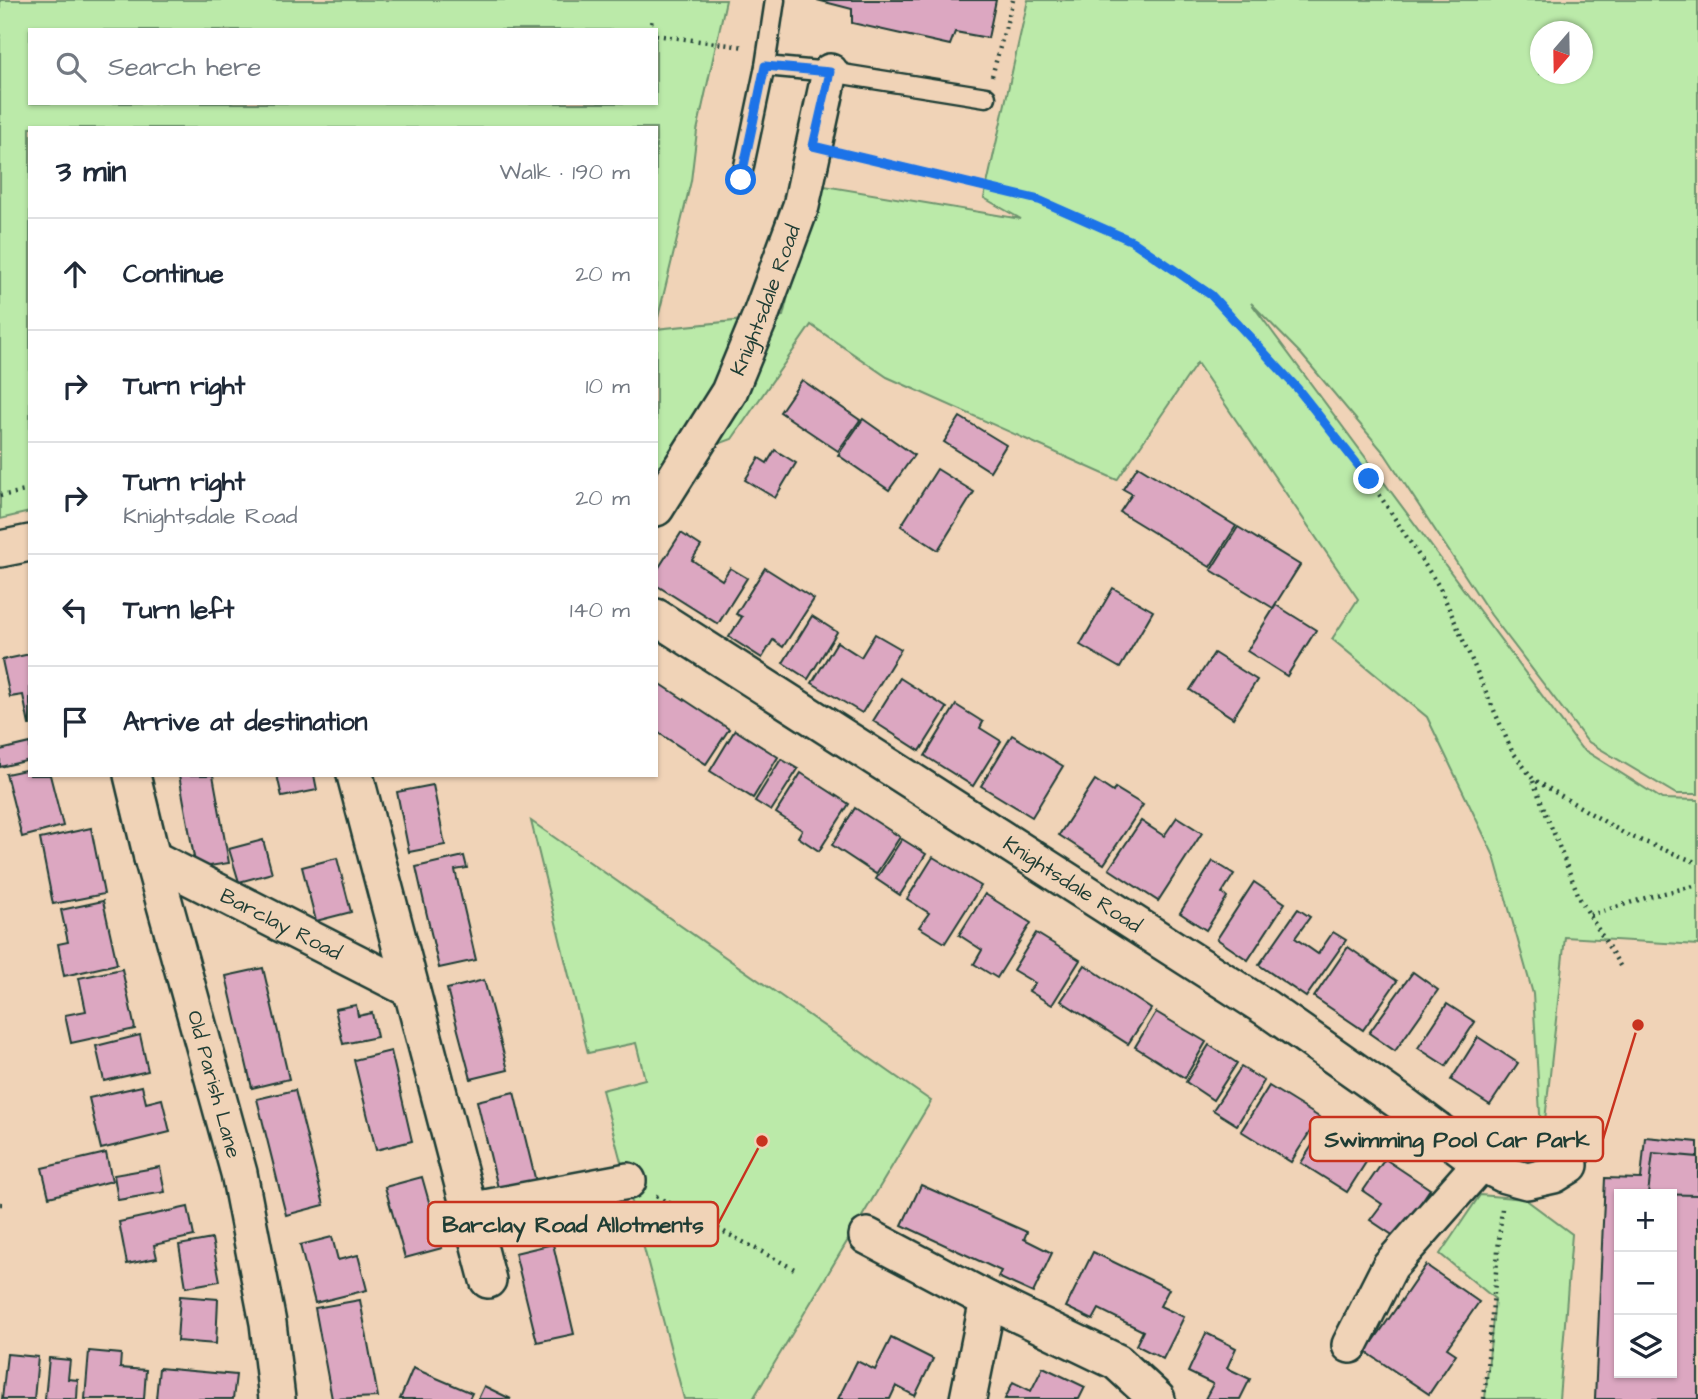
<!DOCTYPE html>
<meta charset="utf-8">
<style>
body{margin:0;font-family:"Architects Daughter",sans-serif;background:#f2f2f3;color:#1f2937}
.controls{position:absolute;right:21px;bottom:21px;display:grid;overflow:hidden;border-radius:0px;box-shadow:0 2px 5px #0004}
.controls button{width:63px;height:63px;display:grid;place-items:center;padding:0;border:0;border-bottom:2px solid #e0e1e3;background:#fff;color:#1f2937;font:35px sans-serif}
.compass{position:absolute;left:1530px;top:21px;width:63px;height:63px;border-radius:50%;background:#fff;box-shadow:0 2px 5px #0004;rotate:200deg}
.stop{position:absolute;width:21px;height:21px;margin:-16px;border:5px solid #1a73e8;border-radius:50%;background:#fff}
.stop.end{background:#1a73e8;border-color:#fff;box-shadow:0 2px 7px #0008}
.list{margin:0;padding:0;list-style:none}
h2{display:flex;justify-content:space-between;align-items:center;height:91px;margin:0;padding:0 28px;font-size:30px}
h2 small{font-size:23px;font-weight:400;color:#747a83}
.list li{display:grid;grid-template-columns:46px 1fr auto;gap:21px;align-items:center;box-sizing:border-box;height:112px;padding:0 28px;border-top:2px solid #e0e1e3}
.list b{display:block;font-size:26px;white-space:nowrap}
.list p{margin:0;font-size:23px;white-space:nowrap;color:#747a83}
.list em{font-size:23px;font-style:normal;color:#747a83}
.icon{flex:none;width:38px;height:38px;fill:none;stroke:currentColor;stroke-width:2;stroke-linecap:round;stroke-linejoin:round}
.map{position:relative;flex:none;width:1698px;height:1399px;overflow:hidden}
.search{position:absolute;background:#fff;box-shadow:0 2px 5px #0004;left:28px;top:28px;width:630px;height:77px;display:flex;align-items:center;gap:18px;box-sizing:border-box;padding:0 24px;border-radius:0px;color:#747a83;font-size:26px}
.panel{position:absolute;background:#fff;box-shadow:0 2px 5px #0004;left:28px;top:126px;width:630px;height:651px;border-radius:0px}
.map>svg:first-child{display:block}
.green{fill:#bbeaa9;stroke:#6d946e;stroke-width:2;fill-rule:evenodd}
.building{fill:#dca7c1;stroke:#1f3d34;stroke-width:2;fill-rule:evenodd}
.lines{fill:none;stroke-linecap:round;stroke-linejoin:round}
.lane-casing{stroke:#1f3d34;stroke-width:23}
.street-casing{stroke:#1f3d34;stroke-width:40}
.path{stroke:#1f3d34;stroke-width:4.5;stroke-dasharray:2 5;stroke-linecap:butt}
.lane{stroke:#f0d3b7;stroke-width:18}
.street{stroke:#f0d3b7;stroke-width:35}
.route{stroke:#1a73e8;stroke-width:9}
.labels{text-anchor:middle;stroke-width:7;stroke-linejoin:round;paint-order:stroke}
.street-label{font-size:21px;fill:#1f3d34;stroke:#f0d3b7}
.leader{fill:none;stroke:#c8321e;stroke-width:2.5}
.callout-dot{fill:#c8321e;stroke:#f0d3b7;stroke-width:2.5}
.callout{fill:#f0d3b7;stroke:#c8321e;stroke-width:2.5}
.callout-label{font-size:23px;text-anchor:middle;font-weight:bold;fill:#1f3d34}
</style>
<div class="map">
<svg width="1698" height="1399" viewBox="0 0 1698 1399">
<rect width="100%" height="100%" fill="#f0d3b7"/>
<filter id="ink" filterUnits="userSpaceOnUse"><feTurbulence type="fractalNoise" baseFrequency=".0143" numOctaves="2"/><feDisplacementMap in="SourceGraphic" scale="14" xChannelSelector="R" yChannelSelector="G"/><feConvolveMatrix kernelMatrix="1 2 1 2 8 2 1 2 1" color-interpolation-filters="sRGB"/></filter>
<g filter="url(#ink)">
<g class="green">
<path d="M 0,0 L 726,0 L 697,131 L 691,181 L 656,326 L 656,128 L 30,128 L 30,512 L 0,519 ZM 30,30 L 656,30 L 656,103 L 30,103 Z"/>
<path d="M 1028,0 L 1698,0 L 1698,794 L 1676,794 L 1587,741 L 1491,615 L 1385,454 L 1301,354 L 1251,303 L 1581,748 L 1662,799 L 1698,800 L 1698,945 L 1565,937 L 1542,1148 L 1533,994 L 1494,856 L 1427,717 L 1332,639 L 1358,599 L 1197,363 L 1117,480 L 887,377 L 811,325 L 732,439 L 656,467 L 656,329 L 783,316 L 797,260 L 825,186 L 1021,219 L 984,198 ZM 1540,32 L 1582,32 L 1582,74 L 1540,74 Z"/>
<polygon points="531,821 931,1101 753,1399 684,1399 602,1090 645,1079 636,1043 588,1053"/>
<polygon points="1480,1195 1525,1199 1572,1234 1559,1399 1485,1399 1495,1299 1440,1254"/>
</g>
<g class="building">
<polygon points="817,0 996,0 988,38 955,32 950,45 852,23 852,9"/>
<polygon points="802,380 860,420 838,451 780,412"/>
<polygon points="960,417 1006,445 990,471 944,442"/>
<polygon points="863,419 914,455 889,490 838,455"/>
<polygon points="775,450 796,463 775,498 745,480 759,458 767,463"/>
<polygon points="1138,466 1236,526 1210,567 1120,512 1132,494 1123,489"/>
<polygon points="937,469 974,492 938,550 901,526"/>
<polygon points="1238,527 1300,565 1273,608 1211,570"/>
<polygon points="681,533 701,546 692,560 722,580 730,568 747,578 718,624 656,585 656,572"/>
<polygon points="765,568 814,599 783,647 773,640 762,658 729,637 742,617 736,614"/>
<polygon points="1113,588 1153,611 1120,668 1080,645"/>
<polygon points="1276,605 1316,630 1287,676 1247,651"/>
<polygon points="812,616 837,632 808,679 783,663"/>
<polygon points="875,634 901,649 862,713 812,683 837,642 861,657"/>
<polygon points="1214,653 1257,680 1233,718 1190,690"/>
<polygon points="30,654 30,725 29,725 23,695 10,697 2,660"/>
<polygon points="900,678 947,708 920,751 873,721"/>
<polygon points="656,681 729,729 706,764 656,731"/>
<polygon points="956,705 983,722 980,728 1001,741 973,786 925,756"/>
<polygon points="735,730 778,757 753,798 710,771"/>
<polygon points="1012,735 1063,766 1032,817 981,786"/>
<polygon points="30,743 30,760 0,767 0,750"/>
<polygon points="781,759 798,769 771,811 755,801"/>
<polygon points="30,769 30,775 50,775 63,826 22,837 6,774"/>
<polygon points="801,773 849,804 819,851 798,837 802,830 776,813"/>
<polygon points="179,775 213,775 229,863 196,868"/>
<polygon points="277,775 314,775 317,790 282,797"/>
<polygon points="1095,780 1113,792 1115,788 1143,805 1104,864 1059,835"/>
<polygon points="433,785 445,845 409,852 397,792"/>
<polygon points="855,808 900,837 876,874 832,845"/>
<polygon points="1177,817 1202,833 1158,901 1109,869 1141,821 1164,836"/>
<polygon points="91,828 104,894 53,904 40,839"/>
<polygon points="902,839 926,854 900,895 876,879"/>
<polygon points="263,840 272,873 239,882 229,849"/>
<polygon points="464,856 467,868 455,870 476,960 439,968 416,867"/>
<polygon points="933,857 981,886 945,943 919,927 929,913 907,899"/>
<polygon points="337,858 351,912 316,921 302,867"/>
<polygon points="1213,861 1234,874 1222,893 1227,897 1206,930 1180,913"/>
<polygon points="1254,882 1285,903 1248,960 1217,939"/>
<polygon points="985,894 1031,923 997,978 974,964 982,950 959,935"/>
<polygon points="103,901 117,964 64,976 58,944 68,942 61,910"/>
<polygon points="1298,909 1310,917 1295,938 1318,954 1333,932 1346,940 1306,997 1259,965"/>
<polygon points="1036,933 1080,960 1052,1005 1029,991 1035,983 1013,970"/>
<polygon points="1348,947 1397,981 1363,1030 1314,997"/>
<polygon points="1085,965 1151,1009 1128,1044 1061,1001"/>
<polygon points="263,968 289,1079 252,1088 226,976"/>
<polygon points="122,969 135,1029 71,1043 65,1015 86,1011 79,978"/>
<polygon points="1413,972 1438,990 1395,1051 1369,1033"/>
<polygon points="484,980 508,1070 471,1079 447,989"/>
<polygon points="1447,1004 1475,1022 1446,1066 1418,1048"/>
<polygon points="356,1005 358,1016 372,1013 377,1037 343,1044 335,1009"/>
<polygon points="1156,1012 1206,1042 1185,1078 1135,1047"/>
<polygon points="140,1035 148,1071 104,1081 96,1046"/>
<polygon points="1478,1037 1518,1063 1490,1105 1451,1080"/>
<polygon points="1209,1045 1237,1063 1213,1100 1186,1082"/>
<polygon points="391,1051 412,1141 376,1150 354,1060"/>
<polygon points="1241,1067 1264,1081 1237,1125 1213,1110"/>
<polygon points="142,1086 146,1103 162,1099 170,1132 101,1149 89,1098"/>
<polygon points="1269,1086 1319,1117 1291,1162 1241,1131"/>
<polygon points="295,1090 324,1205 286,1215 257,1099"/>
<polygon points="514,1092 536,1182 499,1192 477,1101"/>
<polygon points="1329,1119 1375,1148 1347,1192 1301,1163"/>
<path d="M 1645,1137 L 1698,1142 L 1698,1399 L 1595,1399 L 1605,1178 L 1641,1179 ZM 1619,1194 L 1672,1194 L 1672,1373 L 1619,1373 Z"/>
<polygon points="106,1153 112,1181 49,1197 42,1168"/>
<polygon points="1653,1153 1698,1157 1698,1195 1648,1194"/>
<polygon points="1385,1159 1430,1189 1397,1238 1370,1220 1382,1204 1363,1191"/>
<polygon points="160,1167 165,1192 118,1200 114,1175"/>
<polygon points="422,1177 442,1248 405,1258 385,1187"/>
<polygon points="921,1185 1027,1232 1024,1239 1052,1253 1033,1293 998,1277 1001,1271 902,1225"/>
<polygon points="188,1207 194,1236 154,1245 157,1258 127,1264 119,1222"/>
<polygon points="332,1237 338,1260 358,1255 367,1290 315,1303 300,1245"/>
<polygon points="212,1239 220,1281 186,1287 179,1245"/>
<polygon points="553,1244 574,1334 537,1342 515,1253"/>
<polygon points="1093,1252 1169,1289 1160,1306 1184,1317 1163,1359 1136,1345 1143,1331 1099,1309 1093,1320 1066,1307"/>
<polygon points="1426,1265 1479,1302 1447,1348 1456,1354 1429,1394 1366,1352"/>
<polygon points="180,1296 218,1299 216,1344 177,1341"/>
<polygon points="360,1300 378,1397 332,1399 315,1308"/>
<polygon points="1206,1333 1236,1348 1227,1368 1250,1379 1240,1399 1205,1399 1213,1384 1188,1372"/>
<polygon points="891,1338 933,1359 915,1396 896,1386 890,1399 838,1399 857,1361 875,1370"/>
<polygon points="89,1351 121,1354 120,1368 146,1370 144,1399 85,1399"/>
<polygon points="7,1354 38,1357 34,1399 2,1399"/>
<polygon points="49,1358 70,1360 68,1379 78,1380 77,1399 45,1399"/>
<polygon points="1043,1367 1085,1387 1079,1399 1005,1399 1013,1382 1031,1391"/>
<polygon points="159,1368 236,1375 233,1399 156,1399"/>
<polygon points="413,1368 472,1393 469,1399 400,1399"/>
<polygon points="484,1386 511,1399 478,1399"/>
</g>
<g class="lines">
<g class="lane-casing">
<g id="lane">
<polyline points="775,0 765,66 830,72 986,97"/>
<polyline points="741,180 765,66"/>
</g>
</g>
<g class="street-casing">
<g id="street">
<path id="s1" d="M 656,508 L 729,392 L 760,317 L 801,206 L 830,72"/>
<polyline points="0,549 30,543"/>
<path id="s2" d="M 656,617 L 1266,1008 L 1404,1105 L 1481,1163 L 1505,1175 L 1527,1181 L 1554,1175 L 1570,1165"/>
<path id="s3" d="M 132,775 L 152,858 L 239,1173 L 268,1323 L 277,1399"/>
<polyline points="355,775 488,1280"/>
<path id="s4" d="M 152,858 L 411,990"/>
<polyline points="469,1211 628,1181"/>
<polyline points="867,1236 988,1300 968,1399"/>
<polyline points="988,1300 1117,1362 1157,1399"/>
<polyline points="1350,1345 1390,1266 1481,1163"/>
</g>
</g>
<g class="path">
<polyline points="650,30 652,18"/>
<polyline points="656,35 744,47"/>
<polyline points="992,76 1013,0"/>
<polyline points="845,154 1039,200 1132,241 1211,295 1297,388 1369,479 1440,588 1512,751 1533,779 1627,835 1698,863"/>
<polyline points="0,496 30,490"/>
<polyline points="1533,781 1580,899 1622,969"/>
<polyline points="1590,915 1652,896 1698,885"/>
<polyline points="656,1196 798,1271"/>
<polyline points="0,1204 5,1204"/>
<polyline points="1484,1399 1502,1208"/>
</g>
<use href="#lane" class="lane"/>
<use href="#street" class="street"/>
</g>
</g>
<g class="lines" filter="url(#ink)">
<polyline class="route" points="741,180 765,66 830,72 813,146 1039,200 1132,241 1211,295 1297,388 1369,479"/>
</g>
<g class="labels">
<g class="street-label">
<text dy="7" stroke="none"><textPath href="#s1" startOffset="236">Knightsdale Road</textPath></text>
<text dy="7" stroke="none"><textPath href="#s2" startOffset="495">Knightsdale Road</textPath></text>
<text dy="7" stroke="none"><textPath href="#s4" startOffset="145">Barclay Road</textPath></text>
<text dy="7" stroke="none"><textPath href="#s3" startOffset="320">Old Parish Lane</textPath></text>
</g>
</g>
<path class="leader" d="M1638 1025L1603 1139M762 1141L718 1224"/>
<g class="callout-dot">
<circle cx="1638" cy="1025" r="7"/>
<circle cx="762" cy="1141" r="7"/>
</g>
<g class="callout">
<rect x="1310" y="1117" width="293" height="44" rx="7"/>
<rect x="428" y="1202" width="290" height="44" rx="7"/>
</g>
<g class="callout-label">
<text x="1457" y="1147">Swimming Pool Car Park</text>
<text x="573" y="1232">Barclay Road Allotments</text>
</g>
</svg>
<div class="controls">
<button>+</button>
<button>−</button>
<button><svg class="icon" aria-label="layers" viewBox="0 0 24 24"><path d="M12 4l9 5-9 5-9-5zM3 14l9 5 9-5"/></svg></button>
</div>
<svg class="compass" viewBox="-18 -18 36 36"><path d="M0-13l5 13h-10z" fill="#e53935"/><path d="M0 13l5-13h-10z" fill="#747a83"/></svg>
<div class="stop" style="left:741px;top:180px"></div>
<div class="stop end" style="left:1369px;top:479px"></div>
<div class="search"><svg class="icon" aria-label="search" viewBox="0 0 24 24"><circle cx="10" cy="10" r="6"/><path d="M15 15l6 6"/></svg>Search here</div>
<section class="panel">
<h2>3 min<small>Walk · 190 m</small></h2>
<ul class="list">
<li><svg class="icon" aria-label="ahead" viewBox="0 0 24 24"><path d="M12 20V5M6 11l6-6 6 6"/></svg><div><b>Continue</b></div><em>20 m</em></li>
<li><svg class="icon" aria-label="right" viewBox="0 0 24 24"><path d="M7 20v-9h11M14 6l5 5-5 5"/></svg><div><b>Turn right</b></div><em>10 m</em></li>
<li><svg class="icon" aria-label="right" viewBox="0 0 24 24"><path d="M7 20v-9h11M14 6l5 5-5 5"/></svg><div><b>Turn right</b><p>Knightsdale Road</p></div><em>20 m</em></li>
<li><svg class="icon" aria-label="left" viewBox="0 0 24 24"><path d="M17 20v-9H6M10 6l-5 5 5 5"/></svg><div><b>Turn left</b></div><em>140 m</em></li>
<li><svg class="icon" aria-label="arrive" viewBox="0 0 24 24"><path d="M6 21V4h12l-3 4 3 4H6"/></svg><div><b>Arrive at destination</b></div></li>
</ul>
</section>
</div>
